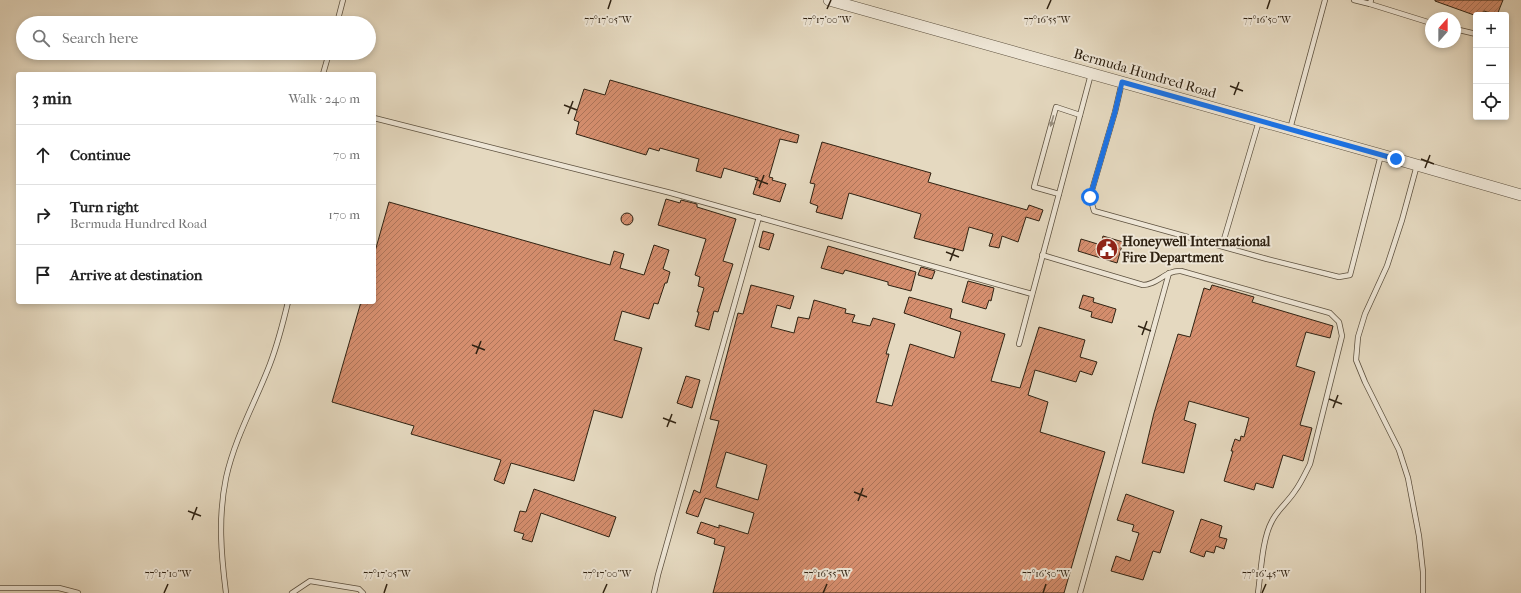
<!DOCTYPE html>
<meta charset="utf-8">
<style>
body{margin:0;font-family:"IM FELL French Canon",serif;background:#f6f6f6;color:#222}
.controls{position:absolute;right:12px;top:12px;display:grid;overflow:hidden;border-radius:4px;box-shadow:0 2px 6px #0003}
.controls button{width:36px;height:36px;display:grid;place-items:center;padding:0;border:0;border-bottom:1px solid #e0e0e0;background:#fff;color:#222;font:20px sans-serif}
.compass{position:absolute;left:1425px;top:12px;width:36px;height:36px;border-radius:50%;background:#fff;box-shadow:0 2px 6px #0003;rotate:21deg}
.stop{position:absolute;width:12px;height:12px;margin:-9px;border:3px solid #1a73e8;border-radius:50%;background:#fff}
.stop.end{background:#1a73e8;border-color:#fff;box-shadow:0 1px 4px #0008}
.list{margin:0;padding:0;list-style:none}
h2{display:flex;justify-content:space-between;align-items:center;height:52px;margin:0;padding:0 16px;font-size:17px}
h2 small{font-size:13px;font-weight:400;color:#767676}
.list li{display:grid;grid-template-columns:26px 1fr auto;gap:12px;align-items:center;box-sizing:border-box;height:60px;padding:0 16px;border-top:1px solid #e0e0e0}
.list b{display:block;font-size:15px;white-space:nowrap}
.list p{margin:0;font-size:13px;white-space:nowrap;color:#767676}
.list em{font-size:13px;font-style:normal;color:#767676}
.icon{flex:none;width:22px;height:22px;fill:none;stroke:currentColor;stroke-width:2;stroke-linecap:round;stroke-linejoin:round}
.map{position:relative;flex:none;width:1521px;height:593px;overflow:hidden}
.search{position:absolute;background:#fff;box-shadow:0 2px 6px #0003;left:16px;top:16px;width:360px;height:44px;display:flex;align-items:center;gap:10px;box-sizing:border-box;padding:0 14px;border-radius:22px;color:#767676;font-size:15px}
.panel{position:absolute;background:#fff;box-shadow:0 2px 6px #0003;left:16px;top:72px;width:360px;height:232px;border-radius:4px}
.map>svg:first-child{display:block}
.building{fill:url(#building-hatch);stroke:#2f2212;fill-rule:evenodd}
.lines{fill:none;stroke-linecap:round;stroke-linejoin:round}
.service-casing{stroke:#5c503e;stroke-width:6}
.tertiary-casing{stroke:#5c503e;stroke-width:12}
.service{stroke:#eee6d6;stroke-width:4.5}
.tertiary{stroke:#eee6d6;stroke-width:11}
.oneway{fill:#988e7e}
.route{stroke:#1a73e8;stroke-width:5}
.ticks{fill:none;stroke:#2f2212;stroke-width:1.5}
.labels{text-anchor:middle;stroke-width:4;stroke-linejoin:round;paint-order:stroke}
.street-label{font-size:14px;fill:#2f2212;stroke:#eee6d6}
.poi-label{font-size:14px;font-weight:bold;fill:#2f2212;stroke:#eee6d6;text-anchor:start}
.ticks-label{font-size:10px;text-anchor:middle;fill:#2f2212;stroke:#eee6d6;stroke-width:4;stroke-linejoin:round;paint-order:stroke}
</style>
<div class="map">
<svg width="1521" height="593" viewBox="0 0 1521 593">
<defs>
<pattern id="building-hatch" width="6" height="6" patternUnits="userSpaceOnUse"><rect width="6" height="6" fill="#d58e6e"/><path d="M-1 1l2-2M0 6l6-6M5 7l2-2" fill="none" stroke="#ad7459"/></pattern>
</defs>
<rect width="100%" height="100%" fill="#e5d9c0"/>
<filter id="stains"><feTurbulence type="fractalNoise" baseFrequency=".005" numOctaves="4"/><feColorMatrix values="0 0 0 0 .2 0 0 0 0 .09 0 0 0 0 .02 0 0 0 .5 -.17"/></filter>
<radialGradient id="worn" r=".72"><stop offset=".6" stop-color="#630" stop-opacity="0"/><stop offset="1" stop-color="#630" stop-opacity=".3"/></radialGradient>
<g class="building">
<polygon points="1435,0 1503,0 1497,15 1484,11 1483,15 1474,15 1435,1"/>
<polygon points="610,80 799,135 797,143 780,139 769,177 773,178 772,180 786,184 780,202 753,194 758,178 724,168 721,178 696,171 699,159 660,148 659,151 649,148 646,155 576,134 579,122 574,120 584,89 605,95"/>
<polygon points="822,142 931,173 928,182 1027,210 1029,205 1043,210 1039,221 1026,217 1018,242 1002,236 999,248 989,246 993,234 969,227 963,251 914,238 921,214 849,193 842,219 816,212 818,206 810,203 815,184 810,183"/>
<polygon points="666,199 680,203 681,200 697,204 697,207 736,219 723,261 733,264 718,312 714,311 709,330 695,326 699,312 697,312 704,288 698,286 700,277 695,275 706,239 658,225"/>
<polygon points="389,202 610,265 614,251 624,254 620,268 644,275 654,245 669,250 663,269 670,272 667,283 665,283 658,304 654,303 649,319 622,311 614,340 642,348 622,418 594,410 574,481 511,463 504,484 494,480 501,460 411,434 414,426 332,402 361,302 374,302 374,255"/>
<circle cx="627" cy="219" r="6"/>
<polygon points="763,231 774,234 769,250 759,247"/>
<polygon points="1103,236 1123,242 1117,263 1078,251 1081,239 1101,245"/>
<polygon points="828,246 916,272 911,291 888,285 888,282 845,270 843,274 821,268"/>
<polygon points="921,267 935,271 932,279 918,275"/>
<polygon points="968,281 994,288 991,301 989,300 986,309 962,302"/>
<path d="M 751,285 L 794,296 L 790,309 L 777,305 L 771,327 L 794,333 L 798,317 L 809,319 L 814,300 L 846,309 L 845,313 L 855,315 L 852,322 L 870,326 L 873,318 L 895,324 L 886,354 L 889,354 L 876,402 L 892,406 L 910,344 L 954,358 L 961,332 L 904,313 L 909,297 L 952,309 L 950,318 L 1005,334 L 991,381 L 1020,388 L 1039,327 L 1085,340 L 1080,357 L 1097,362 L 1092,375 L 1080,371 L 1076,382 L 1035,370 L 1028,395 L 1048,402 L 1040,432 L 1105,452 L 1064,593 L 713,593 L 725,547 L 714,544 L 715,539 L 697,533 L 701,522 L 719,528 L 719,525 L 748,534 L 754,513 L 705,498 L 698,517 L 686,513 L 694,490 L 700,493 L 719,421 L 710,419 L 738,313 L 743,314 ZM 726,452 L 767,465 L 758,500 L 716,487 Z"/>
<polygon points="1212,285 1254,297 1252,302 1333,326 1330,338 1306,332 1296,366 1315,372 1300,425 1312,428 1303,461 1283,455 1273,488 1256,483 1254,490 1224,481 1233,451 1231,451 1235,439 1240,441 1241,436 1244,437 1249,418 1189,401 1184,420 1196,424 1184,473 1142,463 1154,413 1178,334 1190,337 1204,288 1210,290"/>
<polygon points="1083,295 1094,298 1093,302 1116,309 1112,323 1091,317 1092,312 1079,308"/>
<polygon points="686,376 700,380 692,408 677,403"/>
<polygon points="534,489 616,517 609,537 541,513 532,542 522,539 524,534 514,531 520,511 526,512"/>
<polygon points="1126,494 1174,511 1160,553 1153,551 1143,580 1111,571 1116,556 1130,561 1139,533 1132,531 1134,525 1117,520"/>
<polygon points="1201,519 1222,526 1219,537 1227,539 1224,549 1216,546 1214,553 1206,551 1204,557 1190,552"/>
</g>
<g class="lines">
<g class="service-casing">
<g id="service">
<polyline points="1354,0 1370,4 1371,0"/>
<polyline points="1370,4 1431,23"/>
<polyline points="337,23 343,0"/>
<polyline points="1455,29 1476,34"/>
<polyline points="323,74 329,53"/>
<polyline points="1122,82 1115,112 1090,197 1094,211 1267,259 1339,277 1350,275 1381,155"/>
<polyline points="374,118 671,193 1032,294"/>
<polyline points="1290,129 1325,0"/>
<polyline points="1417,165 1402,220 1387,266 1365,314 1358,337 1356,360 1365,382 1399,450 1408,478 1419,536 1423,572 1423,593"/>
<polyline points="1059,194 1034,187 1056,107 1080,115"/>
<polyline points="1222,246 1259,121"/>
<path d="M 1042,255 L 1143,285 C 1158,285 1165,270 1181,271 L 1330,313 L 1339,322 L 1342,336 L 1310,464 C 1305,474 1301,483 1295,491 C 1288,502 1278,509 1272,521 C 1262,539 1261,572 1258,593"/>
<polyline points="1019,344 1091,74"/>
<polyline points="0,588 59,588 78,593"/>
<path d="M 226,593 C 221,554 218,517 226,478 C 235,437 256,401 270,364 C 278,343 283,323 288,302"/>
<polyline points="292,593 310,581 359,589 363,593"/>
<polyline points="654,593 658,575 759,217"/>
<polyline points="1080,593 1169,273"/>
</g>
</g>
<g class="tertiary-casing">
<polyline id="tertiary" points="829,0 1382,155 1521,195"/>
</g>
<use href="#service" class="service"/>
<use href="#tertiary" class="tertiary"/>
</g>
<defs><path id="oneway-solid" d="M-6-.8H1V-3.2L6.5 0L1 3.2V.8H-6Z"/></defs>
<use class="oneway" href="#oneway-solid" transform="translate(1052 121) rotate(106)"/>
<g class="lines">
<polyline class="route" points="1090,197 1115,112 1122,82 1396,159"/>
</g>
<path class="ticks" d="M 608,9 L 611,0M 827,9 L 831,0M 1047,9 L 1051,0M 1267,9 L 1270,0M 1230,86 L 1243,91M 1234,95 L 1239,82M 564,105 L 577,110M 568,114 L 573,101M 1421,159 L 1434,164M 1425,168 L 1430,155M 755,179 L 768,184M 759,188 L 764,175M 946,252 L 959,257M 950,261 L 955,248M 1138,326 L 1151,331M 1142,335 L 1147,321M 472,345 L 485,350M 476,354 L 481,341M 1329,399 L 1342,404M 1333,408 L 1338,395M 663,418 L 676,423M 667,427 L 672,414M 854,492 L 867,497M 858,501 L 863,488M 188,511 L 201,516M 192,520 L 197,507M 164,593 L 168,584M 384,593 L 387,584M 603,593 L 607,584M 823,593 L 827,584M 1043,593 L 1046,584M 1262,593 L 1266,584"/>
<defs>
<g id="civic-disc" transform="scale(1.15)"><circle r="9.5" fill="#8f2418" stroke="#eee6d6"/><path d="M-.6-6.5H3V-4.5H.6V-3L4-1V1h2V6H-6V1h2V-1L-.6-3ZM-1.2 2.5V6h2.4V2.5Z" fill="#fff"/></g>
</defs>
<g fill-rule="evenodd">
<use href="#civic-disc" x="1107" y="249"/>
</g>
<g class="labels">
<g class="street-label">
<text transform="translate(1145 73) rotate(16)" y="5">Bermuda Hundred Road</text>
</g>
<g class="poi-label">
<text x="1122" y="246">Honeywell International<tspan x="1122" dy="16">Fire Department</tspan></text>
</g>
</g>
<g class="ticks-label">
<text x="608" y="23">77°17'05"W</text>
<text x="827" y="23">77°17'00"W</text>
<text x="1047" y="23">77°16'55"W</text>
<text x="1267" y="23">77°16'50"W</text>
<text x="168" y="577">77°17'10"W</text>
<text x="387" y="577">77°17'05"W</text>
<text x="607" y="577">77°17'00"W</text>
<text x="827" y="577">77°16'55"W</text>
<text x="1046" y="577">77°16'50"W</text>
<text x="1266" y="577">77°16'45"W</text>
</g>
<rect width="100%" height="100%" filter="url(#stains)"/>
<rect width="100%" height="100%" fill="url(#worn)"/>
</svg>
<div class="controls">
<button>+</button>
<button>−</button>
<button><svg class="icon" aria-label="locate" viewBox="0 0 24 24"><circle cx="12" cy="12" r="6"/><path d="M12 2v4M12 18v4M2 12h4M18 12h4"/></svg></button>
</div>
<svg class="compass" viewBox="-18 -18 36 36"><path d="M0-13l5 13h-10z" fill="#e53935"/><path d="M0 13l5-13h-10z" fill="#767676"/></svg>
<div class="stop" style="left:1090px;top:197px"></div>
<div class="stop end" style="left:1396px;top:159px"></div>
<div class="search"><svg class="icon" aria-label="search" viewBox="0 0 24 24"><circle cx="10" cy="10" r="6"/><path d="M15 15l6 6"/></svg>Search here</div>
<section class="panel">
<h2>3 min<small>Walk · 240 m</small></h2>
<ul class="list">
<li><svg class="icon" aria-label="ahead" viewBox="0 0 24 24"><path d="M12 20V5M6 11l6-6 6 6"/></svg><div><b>Continue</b></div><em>70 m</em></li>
<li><svg class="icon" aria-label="right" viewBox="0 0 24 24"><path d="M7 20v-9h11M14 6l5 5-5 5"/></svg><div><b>Turn right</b><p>Bermuda Hundred Road</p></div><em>170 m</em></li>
<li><svg class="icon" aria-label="arrive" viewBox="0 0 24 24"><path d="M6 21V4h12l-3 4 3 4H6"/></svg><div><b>Arrive at destination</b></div></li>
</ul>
</section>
</div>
